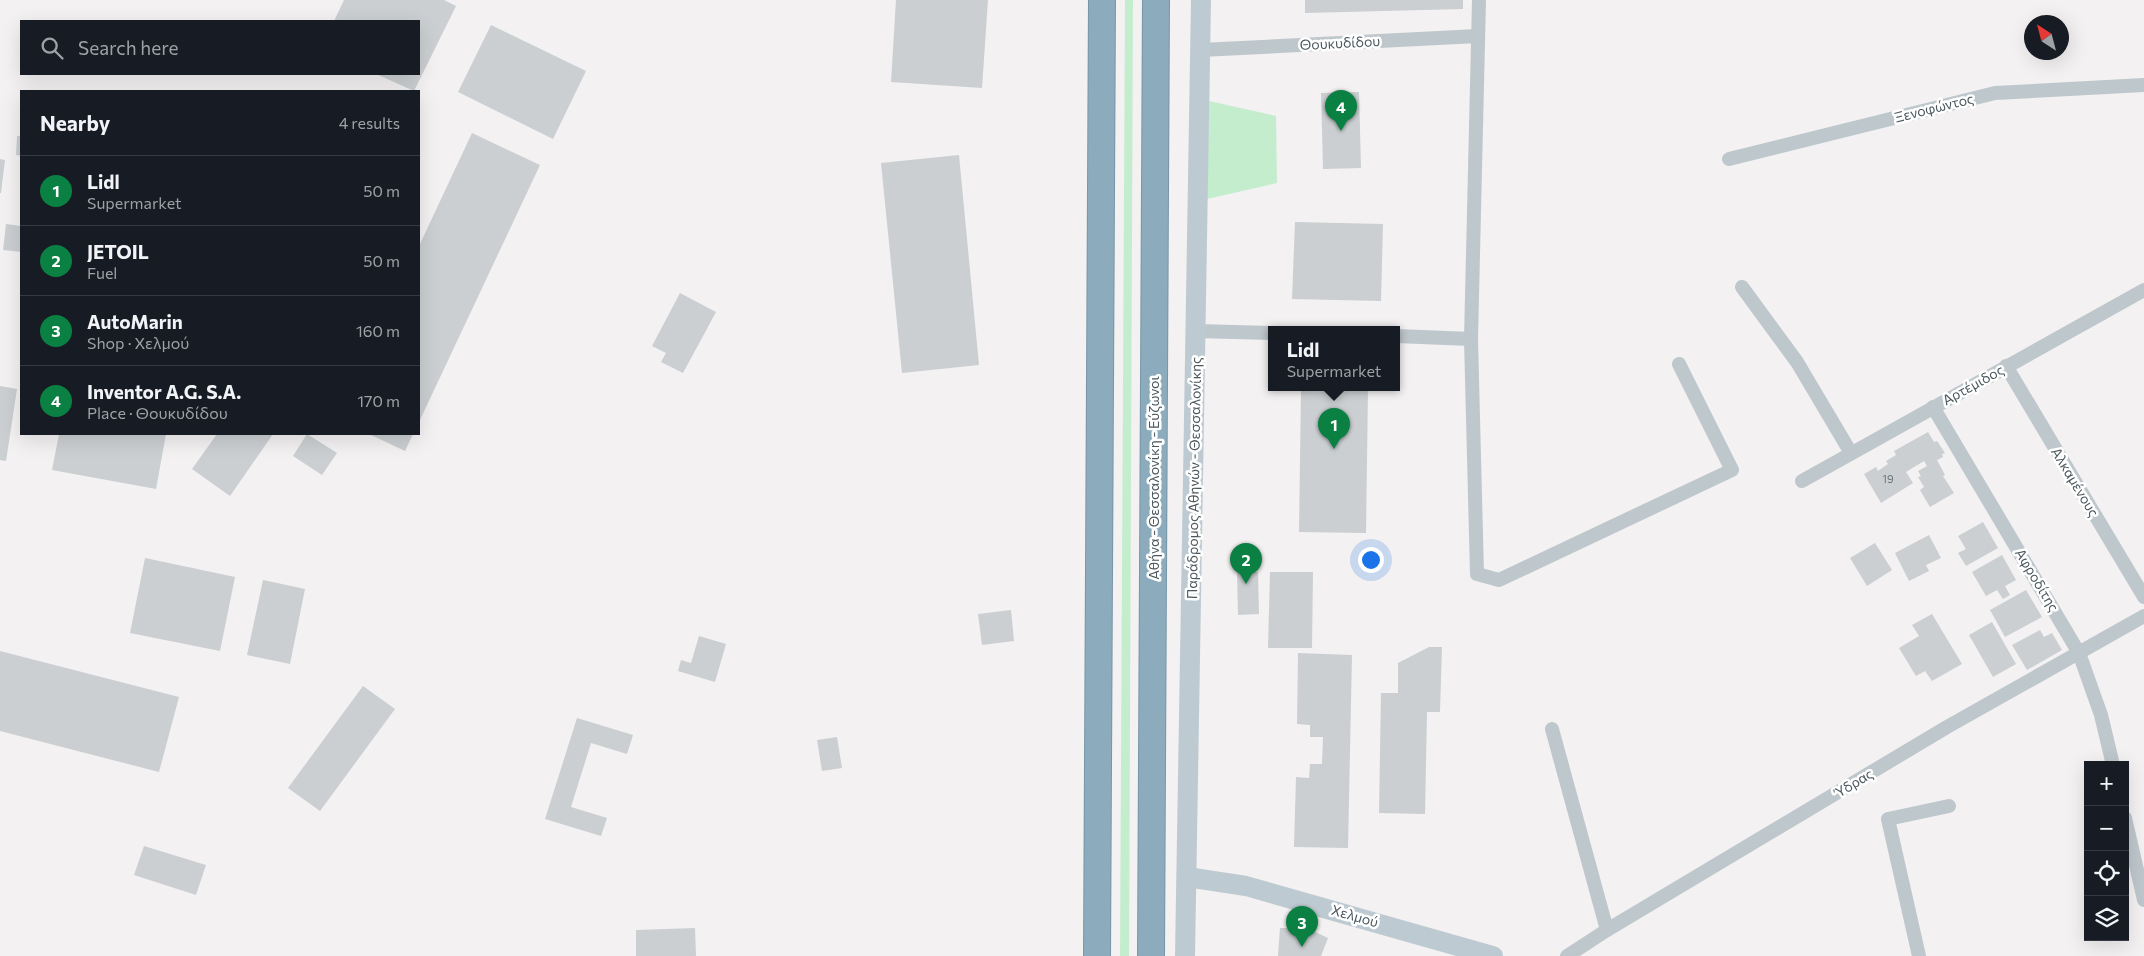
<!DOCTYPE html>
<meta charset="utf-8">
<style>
body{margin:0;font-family:Commissioner,sans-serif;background:#242831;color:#f1f3f6}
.controls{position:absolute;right:15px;bottom:15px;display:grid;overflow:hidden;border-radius:0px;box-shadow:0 5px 20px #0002}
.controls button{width:45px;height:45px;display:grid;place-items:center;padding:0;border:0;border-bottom:1px solid #363941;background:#171b24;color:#f1f3f6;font:25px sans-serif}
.compass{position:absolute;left:2024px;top:15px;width:45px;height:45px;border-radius:50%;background:#171b24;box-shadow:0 5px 20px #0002;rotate:324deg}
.you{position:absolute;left:1370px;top:559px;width:18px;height:18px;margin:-12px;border:4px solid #fff;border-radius:50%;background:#1a73e8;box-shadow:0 0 0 8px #1a73e833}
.badge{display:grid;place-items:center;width:32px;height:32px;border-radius:50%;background:#0b8043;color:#fff;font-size:16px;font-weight:700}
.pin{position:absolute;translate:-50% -41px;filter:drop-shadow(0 1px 2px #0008)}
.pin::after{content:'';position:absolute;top:26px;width:18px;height:15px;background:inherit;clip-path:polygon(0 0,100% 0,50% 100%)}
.popup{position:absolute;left:1268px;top:326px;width:132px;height:65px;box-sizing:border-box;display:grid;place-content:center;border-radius:0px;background:#171b24;filter:drop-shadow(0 1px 4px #0005);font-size:16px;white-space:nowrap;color:#9ea1a6}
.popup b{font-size:19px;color:#f1f3f6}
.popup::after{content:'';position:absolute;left:50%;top:100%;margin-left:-10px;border:10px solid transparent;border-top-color:#171b24}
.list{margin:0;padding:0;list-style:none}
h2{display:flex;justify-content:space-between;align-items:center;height:65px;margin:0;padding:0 20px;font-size:21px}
h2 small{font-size:16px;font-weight:400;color:#9ea1a6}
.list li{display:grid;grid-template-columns:32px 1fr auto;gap:15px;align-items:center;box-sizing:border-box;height:70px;padding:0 20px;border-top:1px solid #363941}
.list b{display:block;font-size:19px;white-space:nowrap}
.list p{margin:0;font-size:16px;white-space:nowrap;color:#9ea1a6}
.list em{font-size:16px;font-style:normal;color:#9ea1a6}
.icon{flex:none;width:28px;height:28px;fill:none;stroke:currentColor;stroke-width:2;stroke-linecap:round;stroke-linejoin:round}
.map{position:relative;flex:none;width:2144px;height:956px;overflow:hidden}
.search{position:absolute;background:#171b24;box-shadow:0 5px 20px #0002;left:20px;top:20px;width:400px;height:55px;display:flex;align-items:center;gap:12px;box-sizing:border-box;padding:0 18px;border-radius:0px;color:#9ea1a6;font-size:19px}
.panel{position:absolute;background:#171b24;box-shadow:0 5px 20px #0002;left:20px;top:90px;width:400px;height:345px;border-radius:0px}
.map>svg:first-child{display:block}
.green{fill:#c3edcd}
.building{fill:#cbcfd2}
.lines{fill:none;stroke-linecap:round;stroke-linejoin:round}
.highway-casing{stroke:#7796a8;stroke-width:28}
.street{stroke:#bec7cc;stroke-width:14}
.secondary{stroke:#becad1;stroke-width:20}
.highway{stroke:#8cabbc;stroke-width:26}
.labels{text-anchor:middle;stroke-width:5;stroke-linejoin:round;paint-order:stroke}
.number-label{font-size:11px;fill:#6a757a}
.street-label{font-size:14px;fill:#4a575d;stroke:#fff}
</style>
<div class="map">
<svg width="2144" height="956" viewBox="0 0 2144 956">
<rect width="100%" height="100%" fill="#f3f1f1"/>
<g class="green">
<polygon points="1125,0 1133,0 1129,956 1120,956"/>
<polygon points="1209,101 1276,116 1277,183 1207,199"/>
</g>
<g class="building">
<polygon points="344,0 444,0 456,6 414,91 376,74 419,74 419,21 334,21"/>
<polygon points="896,0 988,0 982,88 891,82"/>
<polygon points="1305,0 1463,0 1463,9 1305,13"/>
<polygon points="491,25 586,71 553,139 458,92"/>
<polygon points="1359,92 1361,168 1323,169 1321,93"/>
<polygon points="472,133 540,165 419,422 419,246"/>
<polygon points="17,136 21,136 21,156 16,155"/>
<polygon points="959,155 979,365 902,373 881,163"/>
<polygon points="0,159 5,160 1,193 0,193"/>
<polygon points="1295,222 1383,224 1381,301 1292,299"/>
<polygon points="6,224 21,226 21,252 3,250"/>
<polygon points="680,293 716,312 683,373 661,362 666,353 652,346"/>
<polygon points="0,386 17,389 6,461 0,460"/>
<polygon points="1301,388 1368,388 1366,533 1299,532"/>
<polygon points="1928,432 1934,442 1937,441 1945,453 1942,454 1943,457 1937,460 1945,475 1943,476 1954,493 1930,507 1920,490 1924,487 1918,477 1921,476 1918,471 1927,466 1924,461 1906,472 1913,483 1881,503 1864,474 1876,467 1878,471 1888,464 1886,461 1896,455 1894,451"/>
<polygon points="59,434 166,434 156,489 52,470"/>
<polygon points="217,434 273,434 230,496 192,469"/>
<polygon points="307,434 337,453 322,475 293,456"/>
<polygon points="369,434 413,434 405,451"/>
<polygon points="1983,522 1998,548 1966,566 1958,553 1966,549 1958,536"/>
<polygon points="1929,535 1941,558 1926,565 1929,571 1909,581 1895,553"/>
<polygon points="1875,543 1892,570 1867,586 1850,558"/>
<polygon points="2002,555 2016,580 2005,586 2010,595 2003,599 1997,590 1986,596 1972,572"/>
<polygon points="145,558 235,577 220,651 130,633"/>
<polygon points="1237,572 1258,572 1259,614 1238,615"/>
<polygon points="1270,572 1313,572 1312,648 1268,648"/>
<polygon points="263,580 305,589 290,664 247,655"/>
<polygon points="2026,590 2042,617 2005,637 1990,610"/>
<polygon points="1011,610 1014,641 982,645 978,614"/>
<polygon points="1932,614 1962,664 1932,681 1925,671 1916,676 1899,648 1919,636 1912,625"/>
<polygon points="1992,622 2016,664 1993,677 1969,635"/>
<polygon points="2040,630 2044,637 2052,633 2062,650 2027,670 2012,645"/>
<polygon points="699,636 726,644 715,682 678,671 681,660 691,663"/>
<polygon points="1429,647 1442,647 1440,712 1427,712 1425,814 1379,813 1381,693 1398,693 1398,663"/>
<polygon points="0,651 179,697 159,772 0,731"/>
<polygon points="1298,653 1352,655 1348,848 1294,847 1296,777 1309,778 1310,764 1322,764 1323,737 1310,737 1310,725 1297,724"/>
<polygon points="363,686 395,709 320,811 288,788"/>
<polygon points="577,718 633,735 627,754 591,743 571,807 607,818 601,836 545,819"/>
<polygon points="837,737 842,768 822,771 817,740"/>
<polygon points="144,846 206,865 196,895 134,875"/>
<polygon points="695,928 696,956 636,956 636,930"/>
<polygon points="1280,928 1307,928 1328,938 1321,956 1278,956"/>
</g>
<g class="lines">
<g class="highway-casing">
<g id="highway">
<polyline points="1097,956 1102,0"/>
<polyline points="1151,956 1156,0"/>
</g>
</g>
<g class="street">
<polyline points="1479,0 1471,339 1477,574 1499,580 1732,470 1679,364"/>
<polyline points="1201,50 1478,36"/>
<polyline points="1729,159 1995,93 2144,85"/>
<polyline points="1742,287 1797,362 1851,453"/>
<polyline points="1196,331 1272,333"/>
<polyline points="1396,336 1471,339"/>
<polyline points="2006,366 2144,597"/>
<polyline points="1933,407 2079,653 2101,715 2113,765"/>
<polyline points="1802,481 2144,290"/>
<polyline points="1552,729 1607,930"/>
<polyline points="2125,818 2144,900"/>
<polyline points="1567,956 1607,930 1947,727 2144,616"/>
<polyline points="1919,956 1888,819 1949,806"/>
</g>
<g class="secondary">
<polyline points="1187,877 1246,886 1493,956"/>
<polyline points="1185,956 1201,0"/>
</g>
<use href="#highway" class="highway"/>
</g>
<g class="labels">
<g class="number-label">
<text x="1888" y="483">19</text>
</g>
<g class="street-label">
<text transform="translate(1340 43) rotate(-3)" y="5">Θουκυδίδου</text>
<text transform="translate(1934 108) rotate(-14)" y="5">Ξενοφώντος</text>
<text transform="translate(1973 385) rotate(-29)" y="5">Αρτέμιδος</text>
<text transform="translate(1154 478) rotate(-90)" y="5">Αθήνα - Θεσσαλονίκη - Εύζωνοι</text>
<text transform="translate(1194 478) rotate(-89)" y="5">Παράδρομος Αθηνών - Θεσσαλονίκης</text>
<text transform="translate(2075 482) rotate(59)" y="5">Αλκαμένους</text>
<text transform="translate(2037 580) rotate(59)" y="5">Αφροδίτης</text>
<text transform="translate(1854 783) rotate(-31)" y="5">Ύδρας</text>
<text transform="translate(1355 916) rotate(16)" y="5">Χελμού</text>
</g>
</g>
</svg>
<div class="controls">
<button>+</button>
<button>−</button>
<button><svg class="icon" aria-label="locate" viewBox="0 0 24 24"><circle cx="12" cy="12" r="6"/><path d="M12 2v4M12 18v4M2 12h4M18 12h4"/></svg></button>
<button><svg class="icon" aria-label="layers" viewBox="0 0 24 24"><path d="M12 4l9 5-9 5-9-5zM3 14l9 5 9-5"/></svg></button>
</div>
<svg class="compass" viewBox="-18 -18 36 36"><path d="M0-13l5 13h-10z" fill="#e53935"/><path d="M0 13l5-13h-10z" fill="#9ea1a6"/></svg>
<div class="you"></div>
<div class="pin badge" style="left:1334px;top:449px">1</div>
<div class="popup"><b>Lidl</b>Supermarket</div>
<div class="pin badge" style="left:1246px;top:584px">2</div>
<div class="pin badge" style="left:1302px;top:947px">3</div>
<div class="pin badge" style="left:1341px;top:131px">4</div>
<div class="search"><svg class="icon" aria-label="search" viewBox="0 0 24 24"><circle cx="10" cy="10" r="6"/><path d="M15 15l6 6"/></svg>Search here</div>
<section class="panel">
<h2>Nearby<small>4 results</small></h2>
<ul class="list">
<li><span class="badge">1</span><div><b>Lidl</b><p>Supermarket</p></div><em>50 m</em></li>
<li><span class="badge">2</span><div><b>JETOIL</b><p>Fuel</p></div><em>50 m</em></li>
<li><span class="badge">3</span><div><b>AutoMarin</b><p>Shop · Χελμού</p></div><em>160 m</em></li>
<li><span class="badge">4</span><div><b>Inventor A.G. S.A.</b><p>Place · Θουκυδίδου</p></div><em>170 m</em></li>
</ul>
</section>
</div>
